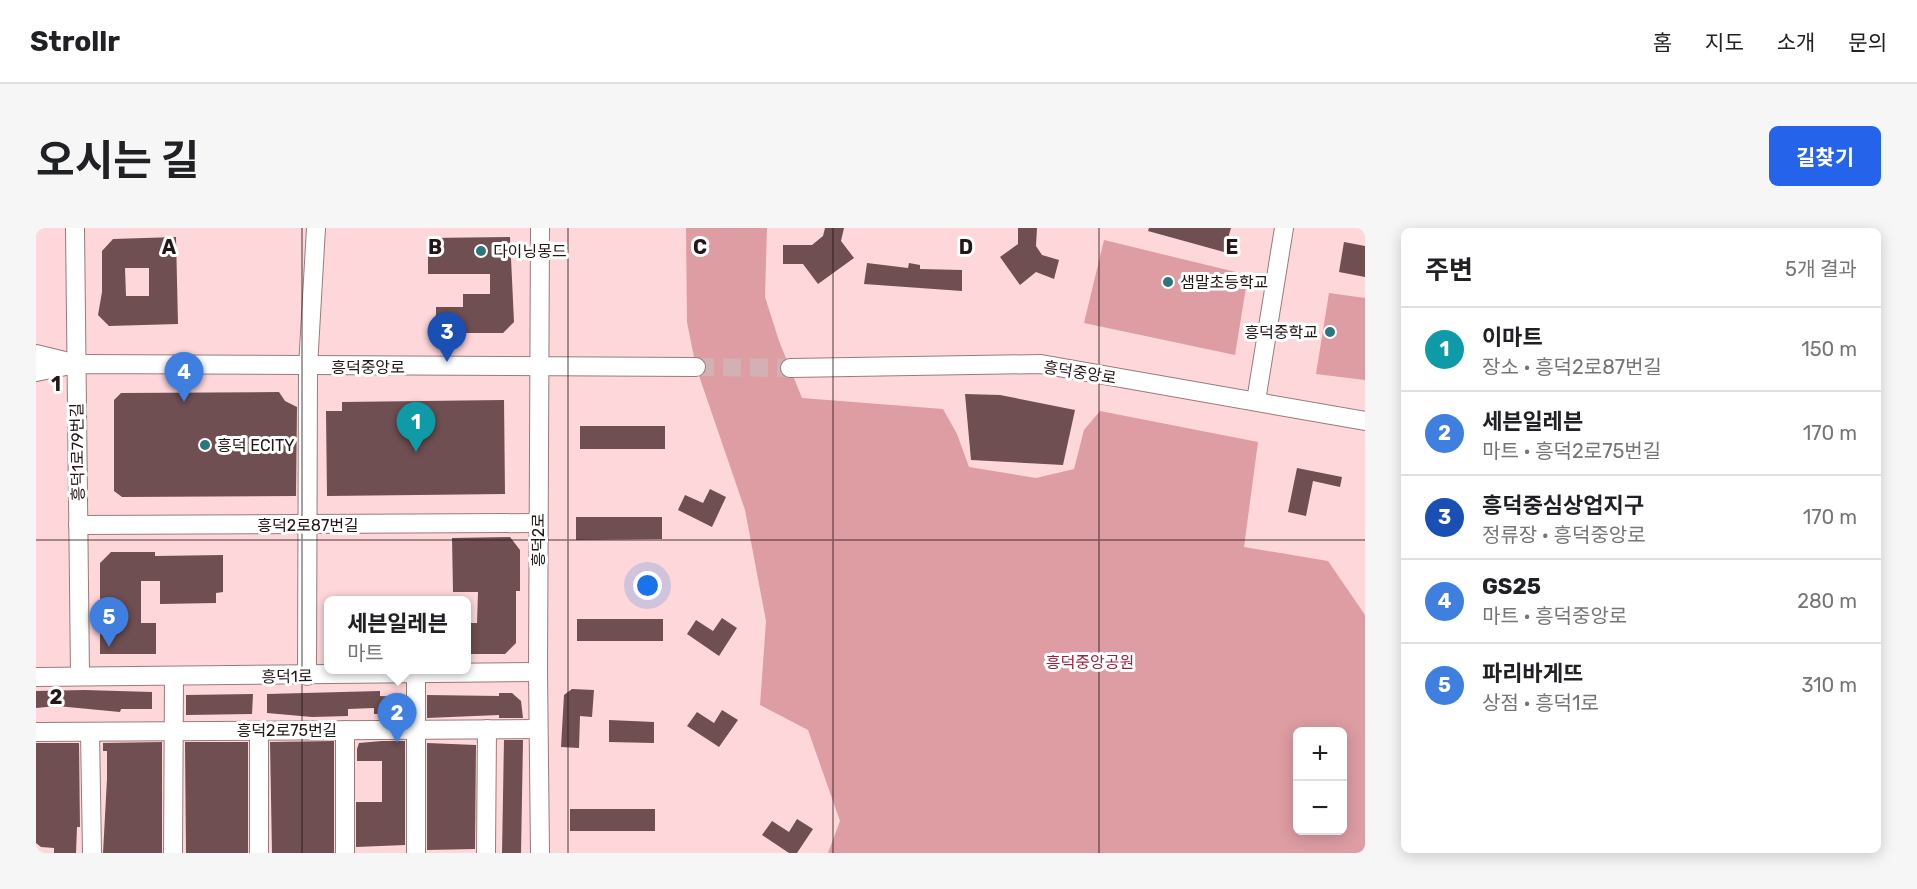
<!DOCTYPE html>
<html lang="ko">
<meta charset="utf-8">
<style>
body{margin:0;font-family:Rubik,"Noto Sans KR",sans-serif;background:#f6f6f6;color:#202124}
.controls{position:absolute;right:18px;bottom:18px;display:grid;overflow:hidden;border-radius:9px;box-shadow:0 3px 15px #0003}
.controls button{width:54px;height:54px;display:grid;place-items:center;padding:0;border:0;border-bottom:2px solid #e0e0e0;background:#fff;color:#202124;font:30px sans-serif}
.you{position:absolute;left:612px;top:358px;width:21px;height:21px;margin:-15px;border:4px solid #fff;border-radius:50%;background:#1a73e8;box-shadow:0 0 0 9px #1a73e833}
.badge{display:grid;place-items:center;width:39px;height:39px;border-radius:50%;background:#2563eb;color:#fff;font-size:20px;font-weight:700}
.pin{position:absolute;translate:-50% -50px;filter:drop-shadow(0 2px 3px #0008)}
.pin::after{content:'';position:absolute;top:32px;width:21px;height:18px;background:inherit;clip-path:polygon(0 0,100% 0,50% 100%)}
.popup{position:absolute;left:288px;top:368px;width:147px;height:78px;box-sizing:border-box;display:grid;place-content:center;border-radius:9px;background:#fff;filter:drop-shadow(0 2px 4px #0005);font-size:20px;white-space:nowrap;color:#757577}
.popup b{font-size:22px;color:#202124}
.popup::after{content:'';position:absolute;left:50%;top:100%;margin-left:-12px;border:12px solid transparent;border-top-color:#fff}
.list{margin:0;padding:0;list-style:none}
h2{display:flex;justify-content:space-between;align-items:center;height:78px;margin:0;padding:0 24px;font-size:26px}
h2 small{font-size:20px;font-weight:400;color:#757577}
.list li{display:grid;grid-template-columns:39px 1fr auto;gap:18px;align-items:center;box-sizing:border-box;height:84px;padding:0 24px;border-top:2px solid #e0e0e0}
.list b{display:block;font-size:22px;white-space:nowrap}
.list p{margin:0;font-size:20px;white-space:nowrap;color:#757577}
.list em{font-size:20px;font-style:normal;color:#757577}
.map{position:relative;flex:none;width:1329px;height:625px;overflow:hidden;border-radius:9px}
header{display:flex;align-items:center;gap:36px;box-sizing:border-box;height:84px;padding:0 30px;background:#fff;border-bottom:2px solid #e0e0e0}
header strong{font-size:28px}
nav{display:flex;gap:33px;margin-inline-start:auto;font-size:21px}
.intro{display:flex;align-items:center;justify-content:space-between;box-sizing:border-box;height:144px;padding:0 36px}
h1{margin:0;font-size:42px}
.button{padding:15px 27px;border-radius:9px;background:#2563eb;color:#fff;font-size:21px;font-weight:700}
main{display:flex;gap:36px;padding:0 36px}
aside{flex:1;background:#fff;border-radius:9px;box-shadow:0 3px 15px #0003}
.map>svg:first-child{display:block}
.green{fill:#dd9da2;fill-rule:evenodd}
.building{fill:#6f4f51;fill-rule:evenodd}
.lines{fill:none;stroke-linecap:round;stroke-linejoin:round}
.minor-tunnel{stroke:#d2b0b3;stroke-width:18;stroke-dasharray:18 9;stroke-linecap:butt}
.minor-casing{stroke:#9c797b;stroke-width:20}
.minor{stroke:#fff;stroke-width:18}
.grid{fill:none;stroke:#241617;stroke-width:1.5;stroke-opacity:0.55}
.poi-dot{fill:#2d767e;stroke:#fff;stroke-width:2}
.labels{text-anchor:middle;stroke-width:6;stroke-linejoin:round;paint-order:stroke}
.poi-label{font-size:16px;fill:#241617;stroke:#fff;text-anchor:start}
.street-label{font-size:16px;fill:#241617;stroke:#fff}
.park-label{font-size:16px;fill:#97243c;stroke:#fff}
.grid-label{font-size:20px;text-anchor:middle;font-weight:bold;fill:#241617;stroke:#fff;stroke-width:6;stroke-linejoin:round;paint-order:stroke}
</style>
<header>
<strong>Strollr</strong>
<nav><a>홈</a><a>지도</a><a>소개</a><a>문의</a></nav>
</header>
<div class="intro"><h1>오시는 길</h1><a class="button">길찾기</a></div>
<main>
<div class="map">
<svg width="1329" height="625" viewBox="0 0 1329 625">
<rect width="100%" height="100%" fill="#fed7da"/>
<g class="green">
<path d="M 650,0 L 731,0 L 729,69 L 743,113 L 766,170 L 907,181 L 921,206 L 933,239 L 1000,250 L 1038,241 L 1048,202 L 1064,183 L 1222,214 L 1208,319 L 1292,333 L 1329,387 L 1329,625 L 792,625 L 804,593 L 772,502 L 724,477 L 730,393 L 709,282 L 660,139 L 651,94 ZM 1262,503 L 1306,503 L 1306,602 L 1262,602 Z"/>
<polygon points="1068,12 1212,47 1199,127 1048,95"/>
<polygon points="1293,65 1329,70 1329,152 1280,146"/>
</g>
<g class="building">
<polygon points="789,0 808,0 805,13 818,30 782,56 767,36 747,36 747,17 776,17 787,8"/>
<polygon points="982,0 1001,0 1000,18 1006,27 1023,32 1018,51 1000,44 984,57 964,29 982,16"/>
<polygon points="1113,0 1195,0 1188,24 1112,3"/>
<path d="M 140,9 L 142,96 L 73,98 L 62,87 L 66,64 L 66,23 L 77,11 ZM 89,40 L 113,40 L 113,68 L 90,68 Z"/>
<polygon points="474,9 478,94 467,105 400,105 400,79 427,79 427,66 454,66 454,46 392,46 392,10"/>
<polygon points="1308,14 1329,18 1329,49 1303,44"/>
<polygon points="831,35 872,40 873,35 884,37 884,41 926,42 926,63 828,56"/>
<polygon points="243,164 249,173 261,179 260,268 86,269 78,263 78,172 85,165"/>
<polygon points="929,166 964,167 1039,182 1027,237 935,232"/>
<polygon points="468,172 469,266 291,268 290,183 306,183 306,174"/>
<rect x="544" y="198" width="85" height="23"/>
<polygon points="1261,240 1306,249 1304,259 1277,253 1270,288 1252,284"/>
<polygon points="674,261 690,269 676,299 642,282 649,267 667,275"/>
<polygon points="540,289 626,289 626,311 540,312"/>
<polygon points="474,309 484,322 484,363 480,363 480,415 469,426 430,426 430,395 441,395 442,364 417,364 416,310"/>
<polygon points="75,324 119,324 119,328 187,327 187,364 180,365 180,375 124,376 124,353 105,353 105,395 120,395 120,426 64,426 64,335"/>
<polygon points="686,390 701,400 683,428 651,406 660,392 677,403"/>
<rect x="541" y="391" width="86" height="22"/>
<polygon points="536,461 558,462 556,489 544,488 543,520 525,519 528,467"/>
<polygon points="48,462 116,464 116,481 85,481 84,484 21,478 0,480 0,463"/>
<polygon points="344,463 344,468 369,469 369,486 338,486 338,480 312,481 312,488 276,489 231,485 231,466"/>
<polygon points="463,465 476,465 485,473 487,490 463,490 463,487 391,490 391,467 463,468"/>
<polygon points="217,466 216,486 150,487 150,467"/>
<polygon points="686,482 702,492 683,519 651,498 661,484 678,495"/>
<polygon points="573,492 618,494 618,515 573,514"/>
<polygon points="468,512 487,512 485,625 466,625"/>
<polygon points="298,513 298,625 236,625 234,514"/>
<polygon points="346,513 369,513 369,617 320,619 320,574 346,574 346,533 321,533 321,521 323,515"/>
<polygon points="126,514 126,625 67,625 71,551 71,523 67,523 67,515"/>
<polygon points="149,514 212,514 212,625 150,625"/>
<polygon points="0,515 43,515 44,599 41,599 40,625 18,625 18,620 5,619 0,615"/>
<polygon points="391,515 440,517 439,621 391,622"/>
<rect x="534" y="581" width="85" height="22"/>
<polygon points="761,591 777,601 761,625 753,625 726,607 736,593 753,604"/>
</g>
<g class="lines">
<polyline class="minor-tunnel" points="660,139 754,140"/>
<g class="minor-casing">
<g id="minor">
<polyline points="39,0 44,448"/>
<polyline points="504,0 502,444 504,625"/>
<polyline points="0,126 33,134"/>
<polyline points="754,140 1005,136 1329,193"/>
<polyline points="0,144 40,136 660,139"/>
<polyline points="1220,173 1248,0"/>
<polyline points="42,297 502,295"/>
<polyline points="271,448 272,139 280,0"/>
<polyline points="0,449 502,444"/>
<polyline points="309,502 309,625"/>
<polyline points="223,503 223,625"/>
<polyline points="0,504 502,501"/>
<polyline points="54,504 56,625"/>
<polyline points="137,625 138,449"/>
<polyline points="380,625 380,446"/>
<polyline points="450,625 451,501"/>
</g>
</g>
<use href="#minor" class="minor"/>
</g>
<path class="grid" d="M 266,0 L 266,625M 532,0 L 532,625M 797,0 L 797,625M 1063,0 L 1063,625M 0,312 L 1329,312"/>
<g class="poi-dot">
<circle cx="445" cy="23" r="6"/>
<circle cx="1132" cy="54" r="6"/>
<circle cx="1294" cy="104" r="6"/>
<circle cx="169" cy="217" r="6"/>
</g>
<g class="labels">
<g class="poi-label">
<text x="457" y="29">다이닝몽드</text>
<text x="1144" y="60">샘말초등학교</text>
<text x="1282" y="110" text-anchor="end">흥덕중학교</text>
<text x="181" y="223">흥덕 ECITY</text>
</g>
<g class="street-label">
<text x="332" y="145">흥덕중앙로</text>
<text transform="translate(1044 144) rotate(9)" y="6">흥덕중앙로</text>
<text transform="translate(41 224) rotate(-91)" y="6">흥덕1로79번길</text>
<text x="272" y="303">흥덕2로87번길</text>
<text transform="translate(502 312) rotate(-90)" y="6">흥덕2로</text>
<text transform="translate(251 448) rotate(-1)" y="6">흥덕1로</text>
<text x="251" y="508">흥덕2로75번길</text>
</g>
<g class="park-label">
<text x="1054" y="440">흥덕중앙공원</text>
</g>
</g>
<g class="grid-label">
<text x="133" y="26">A</text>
<text x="399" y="26">B</text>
<text x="664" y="26">C</text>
<text x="930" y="26">D</text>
<text x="1196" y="26">E</text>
<text x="20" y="163">1</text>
<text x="20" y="476">2</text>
</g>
</svg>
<div class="controls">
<button>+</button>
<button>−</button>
</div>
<div class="you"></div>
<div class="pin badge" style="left:380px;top:224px;background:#0f9aa8">1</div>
<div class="pin badge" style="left:361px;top:515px;background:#3f7fe0">2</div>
<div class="popup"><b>세븐일레븐</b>마트</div>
<div class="pin badge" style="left:411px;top:134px;background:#1a4fb4">3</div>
<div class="pin badge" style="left:148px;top:174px;background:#3f7fe0">4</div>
<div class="pin badge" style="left:73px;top:419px;background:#3f7fe0">5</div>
</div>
<aside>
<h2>주변<small>5개 결과</small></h2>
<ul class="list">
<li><span class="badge" style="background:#0f9aa8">1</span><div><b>이마트</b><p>장소 · 흥덕2로87번길</p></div><em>150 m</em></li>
<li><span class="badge" style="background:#3f7fe0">2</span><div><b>세븐일레븐</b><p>마트 · 흥덕2로75번길</p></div><em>170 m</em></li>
<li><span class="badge" style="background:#1a4fb4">3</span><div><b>흥덕중심상업지구</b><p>정류장 · 흥덕중앙로</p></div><em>170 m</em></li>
<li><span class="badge" style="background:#3f7fe0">4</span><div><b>GS25</b><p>마트 · 흥덕중앙로</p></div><em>280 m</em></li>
<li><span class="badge" style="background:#3f7fe0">5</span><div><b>파리바게뜨</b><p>상점 · 흥덕1로</p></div><em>310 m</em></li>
</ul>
</aside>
</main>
